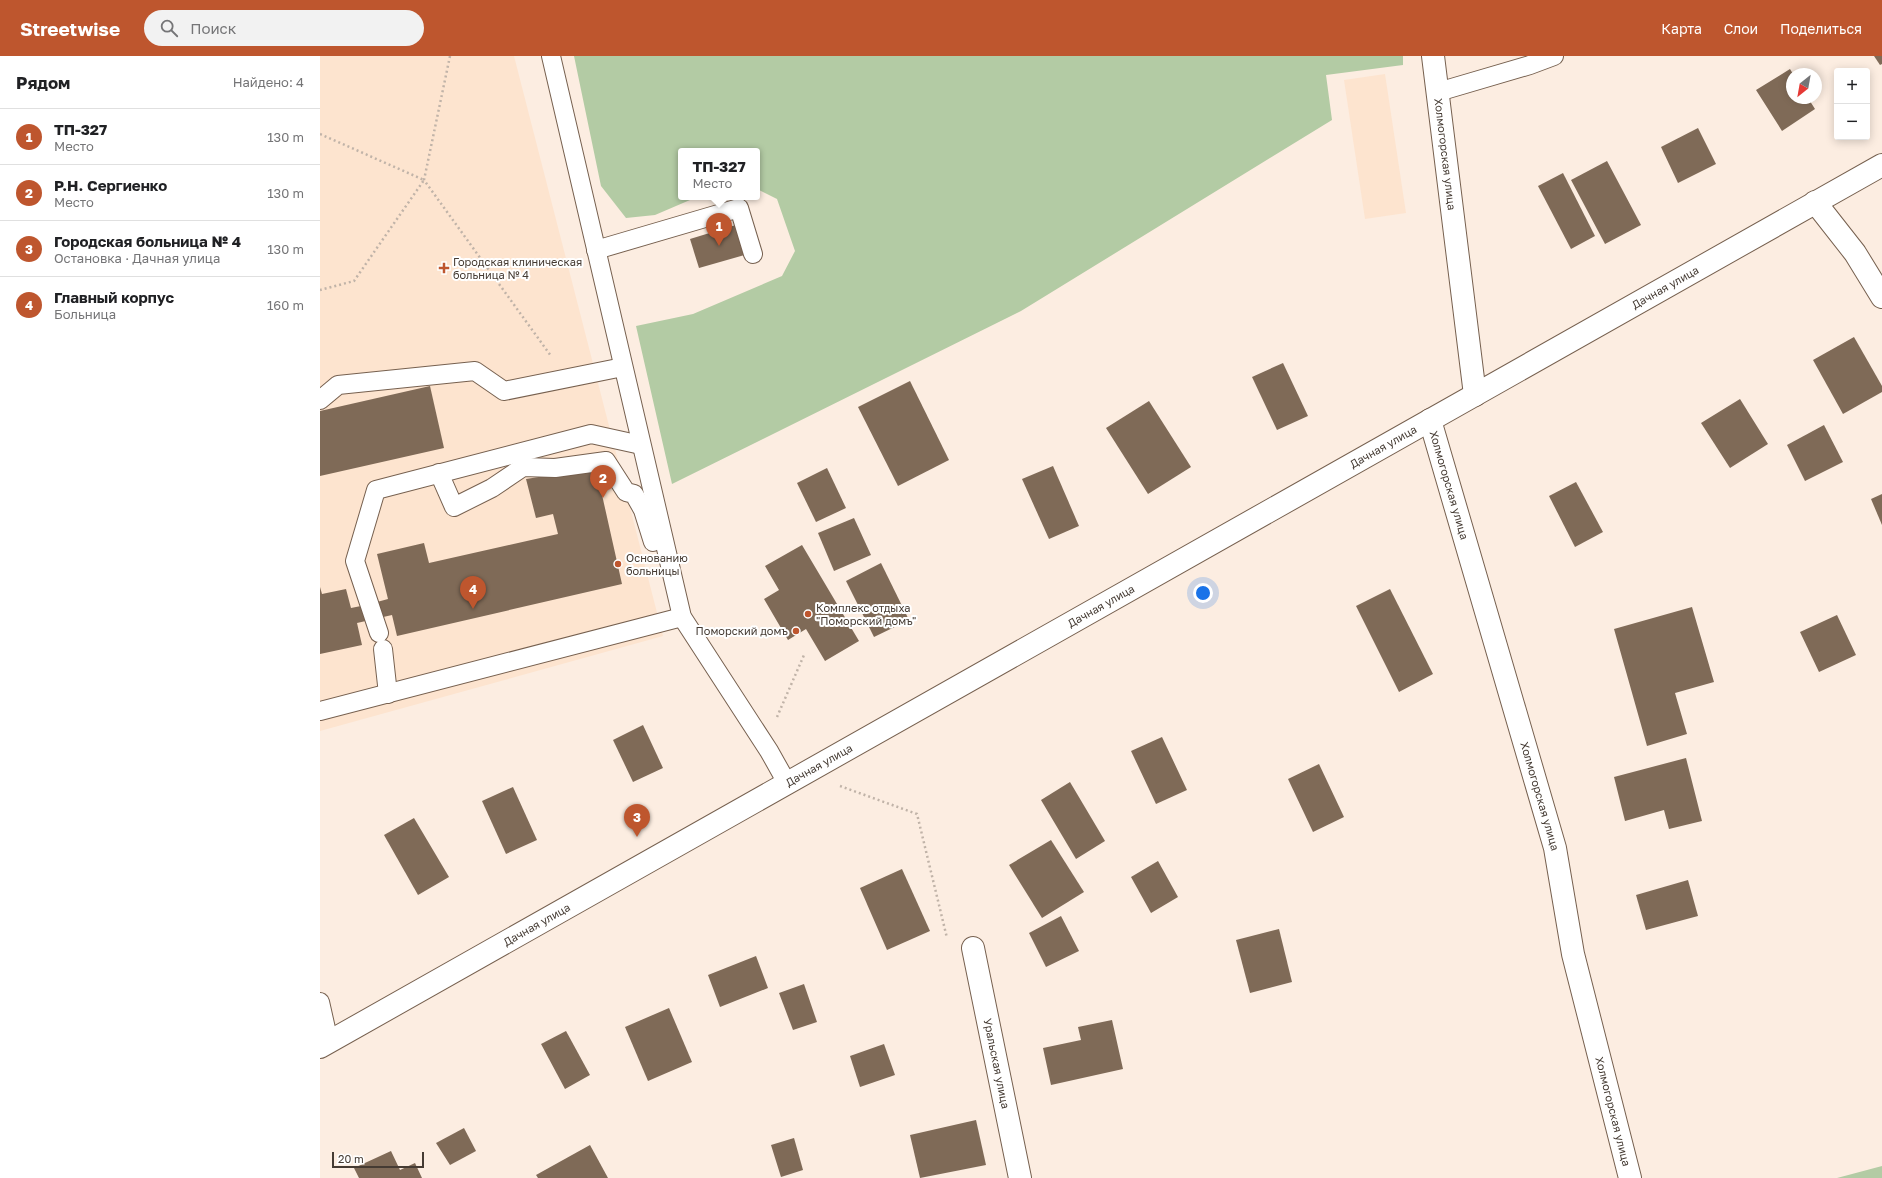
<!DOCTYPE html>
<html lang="ru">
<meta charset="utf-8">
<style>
body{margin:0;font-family:"Golos Text",sans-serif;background:#f2f2f2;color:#202124}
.controls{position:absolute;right:12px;top:12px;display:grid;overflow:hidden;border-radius:4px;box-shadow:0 2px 10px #0003}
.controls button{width:36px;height:36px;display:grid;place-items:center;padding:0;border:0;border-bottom:1px solid #e0e0e0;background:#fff;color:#202124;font:20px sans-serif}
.compass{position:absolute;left:1466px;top:12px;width:36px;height:36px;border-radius:50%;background:#fff;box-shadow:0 2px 10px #0003;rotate:211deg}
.scale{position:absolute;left:12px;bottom:10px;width:92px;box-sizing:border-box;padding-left:4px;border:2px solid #453b33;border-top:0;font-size:11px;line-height:14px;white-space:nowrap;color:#453b33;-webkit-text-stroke:3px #fff;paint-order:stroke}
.you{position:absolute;left:883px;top:537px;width:14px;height:14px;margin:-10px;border:3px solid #fff;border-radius:50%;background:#1a73e8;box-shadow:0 0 0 6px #1a73e833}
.badge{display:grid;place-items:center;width:26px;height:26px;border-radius:50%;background:#be562e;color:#fff;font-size:13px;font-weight:700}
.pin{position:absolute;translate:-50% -33px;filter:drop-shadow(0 1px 2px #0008)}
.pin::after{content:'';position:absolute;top:21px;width:14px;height:12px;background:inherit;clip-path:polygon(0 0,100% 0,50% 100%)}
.popup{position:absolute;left:358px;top:92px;width:82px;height:52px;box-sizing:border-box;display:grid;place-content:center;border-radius:4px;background:#fff;filter:drop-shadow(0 1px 3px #0005);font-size:13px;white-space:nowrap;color:#757577}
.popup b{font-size:15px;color:#202124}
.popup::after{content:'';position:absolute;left:50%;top:100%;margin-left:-8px;border:8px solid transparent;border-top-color:#fff}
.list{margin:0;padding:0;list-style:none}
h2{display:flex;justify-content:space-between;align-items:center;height:52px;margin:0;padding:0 16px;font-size:17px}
h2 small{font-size:13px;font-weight:400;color:#757577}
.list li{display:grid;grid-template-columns:26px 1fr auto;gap:12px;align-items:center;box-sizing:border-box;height:56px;padding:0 16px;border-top:1px solid #e0e0e0}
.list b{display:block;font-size:15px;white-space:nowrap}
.list p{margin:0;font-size:13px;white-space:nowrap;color:#757577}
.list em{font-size:13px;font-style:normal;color:#757577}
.icon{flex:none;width:22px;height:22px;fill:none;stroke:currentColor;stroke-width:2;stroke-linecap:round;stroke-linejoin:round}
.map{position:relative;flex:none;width:1562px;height:1122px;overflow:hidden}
header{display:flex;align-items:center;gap:24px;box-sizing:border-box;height:56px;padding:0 20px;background:#be562e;color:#fff}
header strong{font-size:19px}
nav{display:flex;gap:22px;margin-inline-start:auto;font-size:14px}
.search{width:280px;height:36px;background:#f2f2f2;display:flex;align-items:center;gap:10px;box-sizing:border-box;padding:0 14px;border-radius:22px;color:#757577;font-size:15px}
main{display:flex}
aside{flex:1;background:#fff}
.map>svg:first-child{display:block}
.built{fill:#fde4cf}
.green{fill:#b3cba4}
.building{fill:#7f6a57}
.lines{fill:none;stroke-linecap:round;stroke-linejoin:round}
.service-casing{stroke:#76604f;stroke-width:20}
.minor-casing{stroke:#76604f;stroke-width:24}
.tertiary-casing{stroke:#76604f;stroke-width:24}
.path{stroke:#c0b3a8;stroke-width:2.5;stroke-dasharray:2 3;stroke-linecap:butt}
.service{stroke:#fff;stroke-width:18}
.minor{stroke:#fff;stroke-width:22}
.tertiary{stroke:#fff;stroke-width:22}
.poi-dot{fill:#be562e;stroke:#fff;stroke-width:1.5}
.labels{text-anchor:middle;stroke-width:4;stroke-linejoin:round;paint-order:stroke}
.street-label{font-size:11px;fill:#453b33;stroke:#fff}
.poi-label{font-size:11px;fill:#453b33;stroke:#fff;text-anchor:start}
</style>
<header>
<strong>Streetwise</strong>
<div class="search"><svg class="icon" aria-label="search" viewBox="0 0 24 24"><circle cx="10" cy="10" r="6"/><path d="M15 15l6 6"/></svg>Поиск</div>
<nav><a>Карта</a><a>Слои</a><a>Поделиться</a></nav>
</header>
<main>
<aside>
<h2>Рядом<small>Найдено: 4</small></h2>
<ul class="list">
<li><span class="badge">1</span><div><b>ТП-327</b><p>Место</p></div><em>130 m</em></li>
<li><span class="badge">2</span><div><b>Р.Н. Сергиенко</b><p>Место</p></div><em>130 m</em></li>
<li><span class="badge">3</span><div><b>Городская больница № 4</b><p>Остановка · Дачная улица</p></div><em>130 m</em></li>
<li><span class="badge">4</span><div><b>Главный корпус</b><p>Больница</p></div><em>160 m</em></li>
</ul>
</aside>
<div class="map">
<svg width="1562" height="1122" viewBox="0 0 1562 1122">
<rect width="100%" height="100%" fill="#fcede1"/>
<g class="built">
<polygon points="0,0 194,0 343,580 0,675"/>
<polygon points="1065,18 1086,157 1045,163 1024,24"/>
</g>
<g class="green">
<polygon points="254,0 1083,0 1083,9 1006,19 1012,64 701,255 352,428 316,270 373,258 462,220 475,195 457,143 437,133 437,95 361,95 361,141 377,141 335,159 306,162 281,130"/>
<polygon points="1562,1110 1562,1122 1517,1122"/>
</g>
<g class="building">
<polygon points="1554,0 1562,0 1562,8 1560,9"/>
<polygon points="1470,13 1473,18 1472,42 1488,42 1495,53 1462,75 1436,34"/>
<polygon points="1378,72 1396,108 1358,127 1341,91"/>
<polygon points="1287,105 1321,169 1285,188 1251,124"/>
<polygon points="1243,117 1275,180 1251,193 1218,130"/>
<polygon points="419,168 428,198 379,212 370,183"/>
<polygon points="1534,281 1562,330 1562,336 1523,358 1493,304"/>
<polygon points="963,307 988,360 957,374 932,321"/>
<polygon points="590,325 629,404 578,430 538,351"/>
<polygon points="110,330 124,392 0,420 0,355"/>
<polygon points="1420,343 1448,388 1410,412 1381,367"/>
<polygon points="829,345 871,411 828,438 786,372"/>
<polygon points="1504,369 1523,406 1485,425 1467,389"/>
<polygon points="733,410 759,470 729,483 702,423"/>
<polygon points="276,412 302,528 77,580 72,559 37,567 42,589 0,598 0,531 2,538 26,533 31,552 46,549 68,543 57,498 104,487 109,507 238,478 233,458 216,462 206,423"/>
<polygon points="507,412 526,452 496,466 477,427"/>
<polygon points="1256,426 1283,476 1255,491 1229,440"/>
<polygon points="1562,438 1562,469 1551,443"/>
<polygon points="534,462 551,499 514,515 498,477"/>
<polygon points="482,489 539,585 505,605 486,573 468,584 444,543 459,534 445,510"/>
<polygon points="561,507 589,564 554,581 526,525"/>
<polygon points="1070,533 1113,618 1079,636 1036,550"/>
<polygon points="1372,551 1394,626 1355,637 1367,678 1327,690 1294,573"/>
<polygon points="1517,559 1536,599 1499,616 1480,576"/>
<polygon points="323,669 343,712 313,726 293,684"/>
<polygon points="842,681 867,734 836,748 811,695"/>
<polygon points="1366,702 1382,765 1349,773 1344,754 1305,765 1294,721"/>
<polygon points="999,708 1024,761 993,776 968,723"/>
<polygon points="750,726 785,785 756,803 721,744"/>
<polygon points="193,731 217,784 186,798 162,745"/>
<polygon points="94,762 129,821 98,839 64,779"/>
<polygon points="731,784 764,836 722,862 689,809"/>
<polygon points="838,805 858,841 831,857 811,821"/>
<polygon points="582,813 610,875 567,894 540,832"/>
<polygon points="1368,824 1378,860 1326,874 1316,839"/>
<polygon points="741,860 759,895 726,911 709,877"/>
<polygon points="959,873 972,926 930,937 916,884"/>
<polygon points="436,900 448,932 400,951 388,919"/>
<polygon points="484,928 497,966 473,974 459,937"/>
<polygon points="349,952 372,1006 328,1025 305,971"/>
<polygon points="792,964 803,1013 731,1029 723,992 761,984 758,971"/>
<polygon points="246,975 270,1019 245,1033 221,988"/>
<polygon points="564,988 575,1019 540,1031 530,1000"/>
<polygon points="656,1064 666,1109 600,1122 590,1079"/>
<polygon points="144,1072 156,1095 130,1109 116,1087"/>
<polygon points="474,1082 483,1114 461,1121 451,1089"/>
<polygon points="270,1089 288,1122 218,1122 216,1119"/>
<polygon points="71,1095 80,1114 95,1107 102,1122 39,1122 34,1112"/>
</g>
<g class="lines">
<g class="service-casing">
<g id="service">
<polyline points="231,0 362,561 449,695 467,727"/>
<polyline points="1118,36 1210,9 1234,0"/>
<polyline points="276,194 419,152 433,198"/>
<polyline points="0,344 18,329 155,315 184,335 303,311"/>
<polyline points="119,417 134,451 172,432 203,411 235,412 286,405 306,436 314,438 323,454 333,486"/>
<polyline points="59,577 35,505 56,434 271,378 321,389"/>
<polyline points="63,593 68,638"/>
<polyline points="0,655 362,561"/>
<polyline points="0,946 9,986"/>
</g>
</g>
<g class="minor-casing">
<g id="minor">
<path id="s1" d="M 1113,0 L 1155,339"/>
<polyline points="1495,146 1535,197 1562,241"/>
<path id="s2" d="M 1110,364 L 1235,792 L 1253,898 L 1310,1122"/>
<path id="s3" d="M 653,892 L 700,1122"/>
</g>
</g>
<g class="tertiary-casing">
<g id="tertiary">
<path id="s4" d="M 0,991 L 1562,109"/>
</g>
</g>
<g class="path">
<polyline points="130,0 104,124 231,300"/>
<polyline points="0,78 104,124 34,225 0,234"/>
<polyline points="457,661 484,599"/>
<polyline points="520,730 597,758 627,882"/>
</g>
<use href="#service" class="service"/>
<use href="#minor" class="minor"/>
<use href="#tertiary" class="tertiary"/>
</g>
<g class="poi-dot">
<path d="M122 206h4v4h4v4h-4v4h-4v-4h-4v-4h4z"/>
<circle cx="298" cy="508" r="4"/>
<circle cx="488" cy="558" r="4"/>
<circle cx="476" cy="575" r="4"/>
</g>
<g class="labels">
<g class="street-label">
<text dy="4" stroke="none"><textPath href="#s1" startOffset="99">Холмогорская улица</textPath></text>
<text dy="4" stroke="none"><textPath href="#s4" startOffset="1545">Дачная улица</textPath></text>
<text dy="4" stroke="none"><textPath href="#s4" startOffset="1221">Дачная улица</textPath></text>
<text dy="4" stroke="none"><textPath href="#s2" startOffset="68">Холмогорская улица</textPath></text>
<text dy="4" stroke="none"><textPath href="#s4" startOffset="897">Дачная улица</textPath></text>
<text dy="4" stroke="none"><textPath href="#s4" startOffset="573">Дачная улица</textPath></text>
<text dy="4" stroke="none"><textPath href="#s2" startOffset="392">Холмогорская улица</textPath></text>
<text dy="4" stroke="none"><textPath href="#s4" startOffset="249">Дачная улица</textPath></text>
<text dy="4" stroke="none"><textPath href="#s3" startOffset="118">Уральская улица</textPath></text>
<text dy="4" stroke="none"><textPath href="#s2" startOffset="716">Холмогорская улица</textPath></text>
</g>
<g class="poi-label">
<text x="133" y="210">Городская клиническая<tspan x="133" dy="13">больница № 4</tspan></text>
<text x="306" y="506">Основанию<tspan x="306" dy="13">больницы</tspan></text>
<text x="496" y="556">Комплекс отдыха<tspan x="496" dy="13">"Поморский домъ"</tspan></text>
<text x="468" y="579" text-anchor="end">Поморский домъ</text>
</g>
</g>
</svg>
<div class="controls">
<button>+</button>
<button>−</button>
</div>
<svg class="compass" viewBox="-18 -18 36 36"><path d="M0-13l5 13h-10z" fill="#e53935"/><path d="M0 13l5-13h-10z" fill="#757577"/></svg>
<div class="scale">20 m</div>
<div class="you"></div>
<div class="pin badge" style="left:399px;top:190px">1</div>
<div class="popup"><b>ТП-327</b>Место</div>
<div class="pin badge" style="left:283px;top:442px">2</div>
<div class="pin badge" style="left:317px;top:781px">3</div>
<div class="pin badge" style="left:153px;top:553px">4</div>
</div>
</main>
